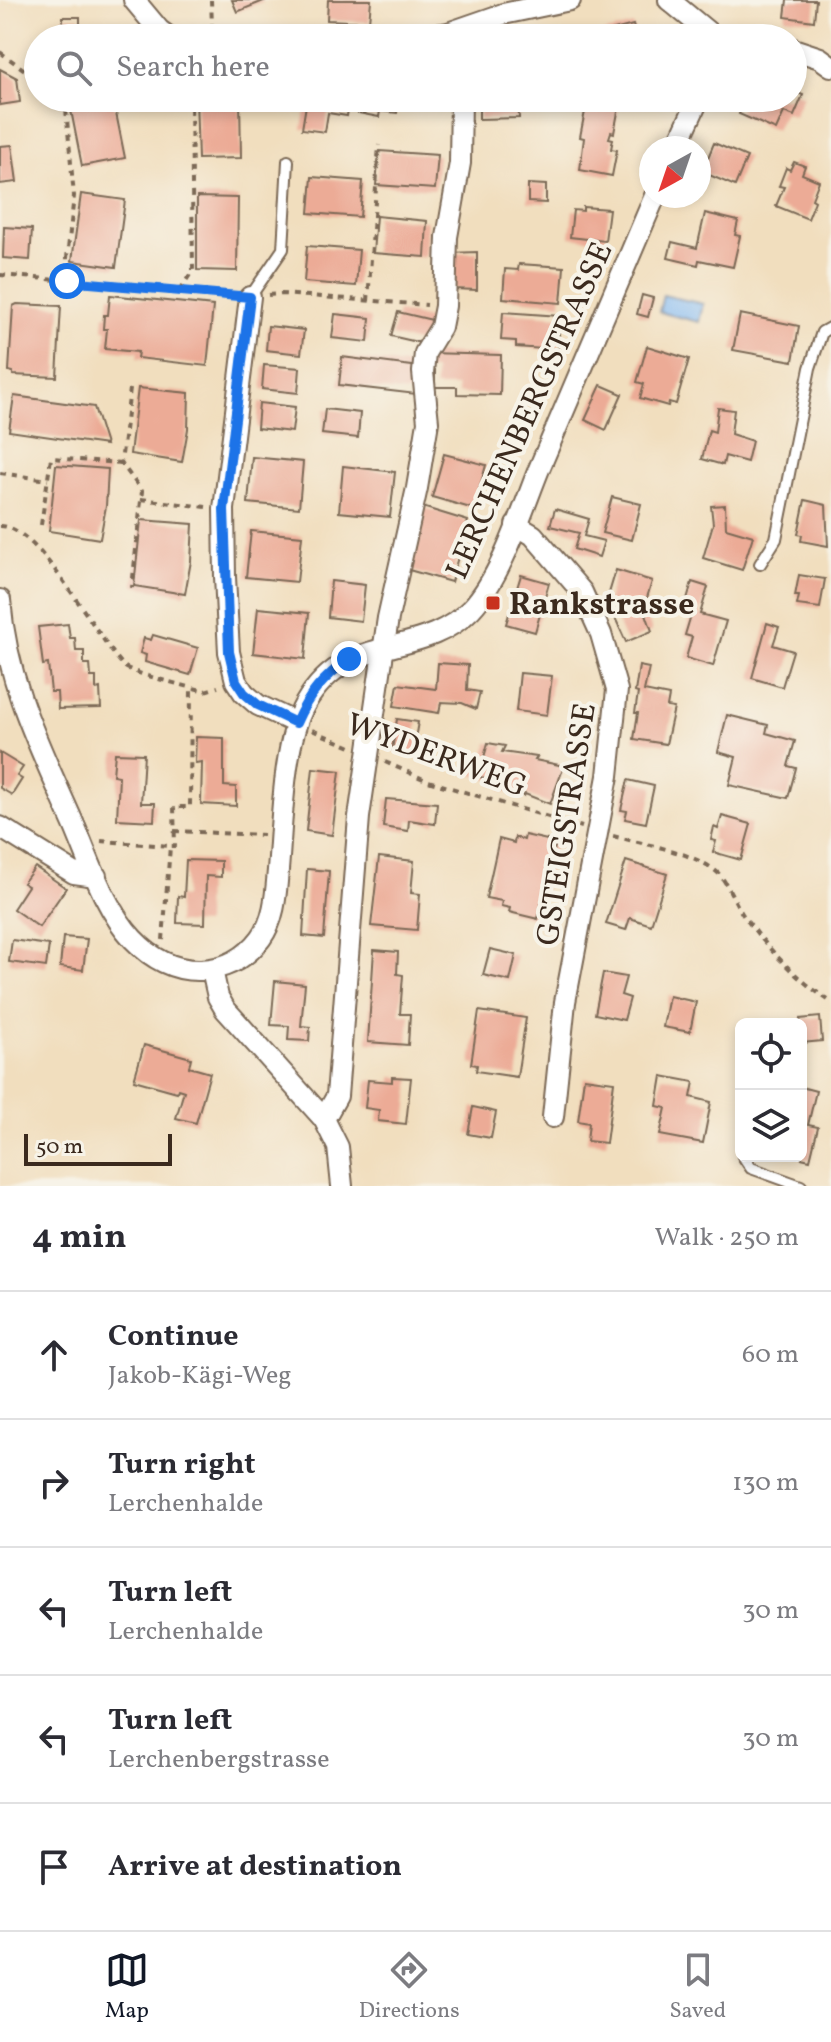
<!DOCTYPE html>
<meta charset="utf-8">
<style>
body{margin:0;font-family:Vollkorn,serif;background:#f2f2f3;color:#2b2b33}
.controls{position:absolute;right:24px;bottom:24px;display:grid;overflow:hidden;border-radius:12px;box-shadow:0 4px 12px #0003}
.controls button{width:72px;height:72px;display:grid;place-items:center;padding:0;border:0;border-bottom:2px solid #e1e1e2;background:#fff;color:#2b2b33;font:40px sans-serif}
.compass{position:absolute;left:639px;top:136px;width:72px;height:72px;border-radius:50%;background:#fff;box-shadow:0 4px 12px #0003;rotate:220deg}
.scale{position:absolute;left:24px;bottom:20px;width:148px;box-sizing:border-box;padding-left:8px;border:4px solid #3b2a1e;border-top:0;font-size:22px;line-height:28px;white-space:nowrap;color:#3b2a1e;-webkit-text-stroke:6px #f7f3e8;paint-order:stroke}
.stop{position:absolute;width:24px;height:24px;margin:-18px;border:6px solid #1a73e8;border-radius:50%;background:#fff}
.stop.end{background:#1a73e8;border-color:#fff;box-shadow:0 2px 8px #0008}
.list{margin:0;padding:0;list-style:none}
h2{display:flex;justify-content:space-between;align-items:center;height:104px;margin:0;padding:0 32px;font-size:34px}
h2 small{font-size:26px;font-weight:400;color:#7c7c81}
.list li{display:grid;grid-template-columns:52px 1fr auto;gap:24px;align-items:center;box-sizing:border-box;height:128px;padding:0 32px;border-top:2px solid #e1e1e2}
.list b{display:block;font-size:30px;white-space:nowrap}
.list p{margin:0;font-size:26px;white-space:nowrap;color:#7c7c81}
.list em{font-size:26px;font-style:normal;color:#7c7c81}
.icon{flex:none;width:44px;height:44px;fill:none;stroke:currentColor;stroke-width:2;stroke-linecap:round;stroke-linejoin:round}
.map{position:relative;flex:none;width:831px;height:1186px;overflow:hidden}
.search{position:absolute;background:#fff;box-shadow:0 4px 12px #0003;left:24px;right:24px;top:24px;height:88px;display:flex;align-items:center;gap:20px;box-sizing:border-box;padding:0 28px;border-radius:44px;color:#7c7c81;font-size:30px}
.sheet{height:744px;background:#fff}
nav{display:flex;justify-content:space-around;align-items:center;box-sizing:border-box;height:112px;border-top:2px solid #e1e1e2;background:#fff;font-size:22px;color:#7c7c81}
nav a{display:grid;justify-items:center;gap:4px}
nav .on{color:#111827}
.map>svg:first-child{display:block}
.water{fill:#83baf3;stroke:#5f7288;stroke-width:2}
.building{fill:#ecab96}
.lines{fill:none;stroke-linecap:round;stroke-linejoin:round}
.service-casing{stroke:#7b6956;stroke-width:14}
.minor-casing{stroke:#7b6956;stroke-width:24}
.path{stroke:#7b6956;stroke-width:4;stroke-dasharray:6 6;stroke-linecap:butt}
.service{stroke:#fff;stroke-width:10}
.minor{stroke:#fff;stroke-width:20}
.route{stroke:#1a73e8;stroke-width:10}
.poi-dot{fill:#c8321e;stroke:#f7f3e8;stroke-width:3}
.labels{text-anchor:middle;stroke-width:8;stroke-linejoin:round;paint-order:stroke}
.street-label{font-size:32px;fill:#3b2a1e;stroke:#f7f3e8}
.poi-label{font-size:32px;font-weight:bold;fill:#3b2a1e;stroke:#f7f3e8;text-anchor:start}
</style>
<div class="map">
<svg width="831" height="1186" viewBox="0 0 831 1186">
<rect width="100%" height="100%" fill="#f7f3e8"/>
<filter id="ink" filterUnits="userSpaceOnUse"><feTurbulence type="fractalNoise" baseFrequency=".0125" numOctaves="2"/><feDisplacementMap in="SourceGraphic" scale="16" xChannelSelector="R" yChannelSelector="G"/><feConvolveMatrix kernelMatrix="1 2 1 2 8 2 1 2 1" color-interpolation-filters="sRGB"/></filter>
<filter id="wash" filterUnits="userSpaceOnUse"><feTurbulence type="fractalNoise" baseFrequency=".006" numOctaves="4" result="noise"/><feDisplacementMap in="SourceGraphic" scale="32" xChannelSelector="R" yChannelSelector="G"/><feGaussianBlur stdDeviation="1.8" result="paint"/><feColorMatrix in="noise" values="0 0 0 0 0 0 0 0 0 0 0 0 0 0 0 0 0 1.4 0 .05"/><feComposite in="paint" operator="in"/></filter>
<g filter="url(#wash)">
<rect width="100%" height="100%" fill="#f1debe"/>
<polygon class="water" points="663,295 703,304 699,322 659,312"/>
<g id="blocks">
<g class="building">
<polygon points="232,0 266,0 237,12"/>
<polygon points="328,0 371,0 369,22 327,20"/>
<polygon points="787,0 816,0 814,21 785,17"/>
<polygon points="63,17 80,17 80,28 94,28 94,38 63,38"/>
<polygon points="633,25 637,38 588,38 588,37"/>
<polygon points="0,69 17,78 20,102 0,105"/>
<polygon points="793,91 803,95 794,116 784,112 776,130 739,114 745,98 793,98"/>
<polygon points="80,98 113,98 125,158 82,166 69,100"/>
<polygon points="196,98 240,98 241,158 198,159"/>
<polygon points="315,98 350,98 347,116 328,113 325,132 302,129 306,105 315,101"/>
<polygon points="360,98 399,98 397,113 380,111 379,117 358,113"/>
<polygon points="479,98 518,98 519,118 479,119"/>
<polygon points="587,101 619,107 614,133 611,132 609,138 613,139 611,149 617,150 612,176 580,170 584,138 580,137"/>
<polygon points="714,143 747,157 735,186 702,172"/>
<polygon points="12,145 17,182 0,184 0,146"/>
<polygon points="379,151 438,155 435,189 376,185"/>
<polygon points="794,162 805,166 802,174 819,181 812,199 815,201 808,219 776,206 784,187 779,186 786,168 790,170"/>
<polygon points="312,177 363,181 360,217 309,213"/>
<polygon points="528,184 546,185 546,203 528,202"/>
<polygon points="81,194 125,200 116,267 72,261"/>
<polygon points="197,197 238,198 237,271 197,270"/>
<polygon points="583,207 609,209 605,241 570,237 573,210 583,211"/>
<polygon points="705,213 738,221 735,235 740,236 733,267 699,260 698,265 668,258 672,242 697,248"/>
<polygon points="376,216 427,221 425,257 373,253"/>
<polygon points="4,227 32,229 30,260 3,258"/>
<polygon points="307,246 359,250 356,286 304,282"/>
<polygon points="477,252 477,290 454,289 450,253"/>
<polygon points="519,264 564,267 561,303 503,298 505,269 518,270"/>
<polygon points="110,295 213,306 207,366 137,358 138,352 105,349 107,329 103,329 104,315 108,315"/>
<polygon points="642,295 653,298 648,317 637,314"/>
<polygon points="17,304 61,306 57,377 13,375 13,372 9,371 13,306"/>
<polygon points="398,312 432,320 426,344 391,336"/>
<polygon points="503,312 560,316 558,350 516,347 516,341 501,340"/>
<polygon points="335,314 370,318 368,342 332,338"/>
<polygon points="740,314 799,326 793,361 733,350"/>
<polygon points="268,326 304,330 301,354 266,350"/>
<polygon points="647,346 689,359 676,404 669,402 668,406 640,398 644,384 637,382"/>
<polygon points="428,353 501,355 500,395 457,394 457,387 435,387 435,370 427,370"/>
<polygon points="342,357 420,367 416,394 339,385"/>
<polygon points="264,365 300,368 298,393 262,389"/>
<polygon points="601,385 622,394 606,430 585,420"/>
<polygon points="138,388 189,393 188,429 182,462 130,454"/>
<polygon points="14,396 94,407 106,445 9,431"/>
<polygon points="259,403 295,407 292,432 257,428"/>
<polygon points="718,408 734,410 731,434 752,441 747,462 725,456 723,465 702,459 709,430 715,432"/>
<polygon points="325,409 360,413 358,438 322,434"/>
<polygon points="444,454 486,465 474,509 432,497"/>
<polygon points="252,457 303,462 299,508 248,503"/>
<polygon points="56,465 108,469 106,506 100,539 49,531"/>
<polygon points="343,466 395,472 390,517 339,512"/>
<polygon points="612,497 641,504 632,540 602,533"/>
<polygon points="805,500 826,505 828,546 801,541 802,535 798,534"/>
<polygon points="725,505 726,528 753,536 742,570 703,558 713,524 711,506"/>
<polygon points="419,506 468,521 451,582 402,568"/>
<polygon points="555,509 589,519 584,536 604,541 599,557 574,549 579,533 550,526"/>
<polygon points="141,520 193,524 191,561 185,594 134,586"/>
<polygon points="251,531 302,536 297,582 246,577"/>
<polygon points="616,570 652,581 644,608 652,631 626,642 607,600"/>
<polygon points="521,575 549,583 535,632 506,624"/>
<polygon points="799,575 825,579 820,608 797,605 799,596 795,596"/>
<polygon points="331,581 365,585 361,621 328,617"/>
<polygon points="692,582 708,587 700,614 726,621 713,666 686,658 692,637 685,635 691,615 683,613"/>
<polygon points="258,608 309,613 305,659 253,653"/>
<polygon points="767,623 779,627 773,645 793,651 782,687 752,678"/>
<polygon points="68,624 70,638 75,638 76,651 84,651 84,664 90,664 91,677 96,677 96,689 100,688 101,708 58,709 57,692 51,692 48,664 43,665 38,627"/>
<polygon points="153,635 198,648 190,675 145,662 146,655 140,653 144,638 151,640"/>
<polygon points="438,663 468,665 467,690 480,692 476,709 462,703 441,702 439,713 394,706 398,684 436,689"/>
<polygon points="639,666 649,668 644,691 669,696 667,707 674,708 666,744 634,739 638,713 635,713 638,693 635,692"/>
<polygon points="520,673 552,676 547,715 516,711"/>
<polygon points="727,715 768,725 766,733 795,741 788,766 796,768 788,798 729,785 736,757 718,752"/>
<polygon points="397,719 418,722 415,739 433,742 429,761 392,750"/>
<polygon points="196,737 224,738 224,786 236,787 236,806 201,804 202,762 195,763"/>
<polygon points="488,743 505,746 502,752 537,757 535,760 564,766 550,804 525,794 524,796 500,790 501,787 490,783 491,780 473,775 476,766 481,768"/>
<polygon points="0,753 23,767 17,776 22,779 12,795 0,788"/>
<polygon points="115,753 144,754 141,803 155,803 154,821 117,819 119,776 113,775"/>
<polygon points="313,768 340,771 332,835 306,831"/>
<polygon points="628,780 654,786 646,823 625,819 627,811 621,810"/>
<polygon points="386,799 437,803 435,824 409,820 408,831 383,827"/>
<polygon points="722,816 751,824 741,860 713,852 716,841 711,840 714,827 718,829"/>
<polygon points="525,835 556,842 538,919 509,912 510,908 501,906 502,901 486,898 499,839 514,843 515,837 524,840"/>
<polygon points="379,857 414,861 411,893 420,894 417,930 371,926"/>
<polygon points="186,860 221,861 221,877 206,876 205,924 177,923 178,896 184,897"/>
<polygon points="626,861 667,874 651,925 630,918 626,930 606,924"/>
<polygon points="35,867 66,888 39,927 13,909 28,886 23,883"/>
<polygon points="307,869 329,871 324,938 303,936"/>
<polygon points="63,937 87,939 83,970 60,967"/>
<polygon points="12,940 49,945 46,967 9,962"/>
<polygon points="490,949 516,955 510,981 483,975"/>
<polygon points="374,950 398,952 397,974 403,975 400,1014 410,1014 408,1045 368,1042"/>
<polygon points="603,973 626,977 621,995 630,998 624,1020 595,1014"/>
<polygon points="275,981 305,984 301,1026 310,1027 309,1041 288,1040 289,1026 271,1025"/>
<polygon points="669,996 696,1002 690,1032 663,1027"/>
<polygon points="479,1011 526,1018 517,1077 476,1071 477,1065 471,1064"/>
<polygon points="820,1017 822,1041 802,1043 800,1019"/>
<polygon points="144,1045 191,1058 189,1067 210,1073 196,1123 176,1118 184,1091 178,1089 177,1092 134,1080"/>
<polygon points="662,1076 694,1082 691,1097 711,1102 703,1143 660,1135 666,1108 657,1106"/>
<polygon points="392,1077 411,1078 406,1124 378,1121 379,1110 365,1108 368,1080 392,1082"/>
<polygon points="584,1078 614,1082 606,1143 587,1141 589,1123 578,1121"/>
<polygon points="801,1087 816,1091 808,1125 818,1127 810,1160 801,1158"/>
<polygon points="473,1107 496,1112 491,1138 468,1134"/>
</g>
</g>
</g>
<g filter="url(#ink)">
<use href="#blocks" fill-opacity="0" stroke="#7b6956" stroke-width="2"/>
<g class="lines">
<g class="service-casing">
<g id="service">
<polyline points="250,297 283,249 288,161"/>
<polyline points="760,564 776,539 810,368 822,332 831,327"/>
<polyline points="743,1156 751,1168 801,1186"/>
</g>
</g>
<g class="minor-casing">
<g id="minor">
<polyline points="134,0 159,30 170,38"/>
<polyline points="669,0 715,38"/>
<polyline points="418,38 448,33 503,14 570,0"/>
<polyline points="793,49 820,58 831,66"/>
<polyline points="676,148 699,98"/>
<polyline points="250,297 224,509 225,577 229,652 236,681 244,693 258,705 296,723"/>
<polyline points="516,525 533,535 582,592 601,634 617,690 608,776 565,1002 553,1117"/>
<path d="M 0,600 C 7,686 41,749 75,827 C 91,865 105,909 133,939 C 152,959 174,971 201,970 C 227,969 246,958 261,938 C 275,919 276,893 278,870 C 282,825 283,742 305,704 C 348,629 420,662 471,609 C 502,576 522,511 539,469 C 577,378 616,287 655,196"/>
<polyline points="0,827 74,873 96,876"/>
<polyline points="212,970 218,997 225,1009 324,1119 338,1147 342,1186"/>
<polyline points="324,1119 337,1096 359,817 388,618 417,488 428,422 423,372 425,353 441,327 445,306 447,237 460,163 461,98"/>
</g>
</g>
<g class="path">
<polyline points="186,32 206,31 212,25 211,0"/>
<polyline points="0,52 26,71 38,73"/>
<polyline points="65,98 74,196 67,258 67,281"/>
<polyline points="0,275 232,295"/>
<polyline points="180,290 193,270 191,98"/>
<polyline points="268,295 282,294 427,305"/>
<polyline points="368,301 379,145"/>
<polyline points="130,389 121,463 142,491 132,588"/>
<polyline points="0,473 48,480"/>
<polyline points="141,499 206,507"/>
<polyline points="41,525 51,458 121,463"/>
<path d="M 0,526 C 39,525 97,639 124,666 C 132,674 191,687 205,691 L 218,687"/>
<polyline points="312,730 351,747"/>
<polyline points="385,762 428,781 582,827"/>
<polyline points="174,831 263,835"/>
<path d="M 613,836 C 643,844 695,852 718,873 C 727,882 735,903 743,915 C 769,950 795,978 831,1002"/>
<polyline points="101,841 170,846"/>
<polyline points="163,940 170,846 175,846 174,807 190,807 191,687"/>
</g>
<use href="#service" class="service"/>
<use href="#minor" class="minor"/>
</g>
</g>
<g class="lines" filter="url(#ink)">
<path class="route" d="M 67,281 L 250,297 L 224,509 L 229,652 L 236,681 L 244,693 L 258,705 L 296,723 C 308,695 324,677 349,659"/>
</g>
<rect class="poi-dot" x="485" y="595" width="16" height="16" rx="4"/>
<g class="labels">
<g class="street-label">
<text transform="translate(528 410) rotate(-66)" y="11">LERCHENBERGSTRASSE</text>
<text transform="translate(437 754) rotate(20)" y="11">WYDERWEG</text>
<text transform="translate(565 824) rotate(-81)" y="11">GSTEIGSTRASSE</text>
</g>
<g class="poi-label">
<text x="509" y="614">Rankstrasse</text>
</g>
</g>
</svg>
<div class="controls">
<button><svg class="icon" aria-label="locate" viewBox="0 0 24 24"><circle cx="12" cy="12" r="6"/><path d="M12 2v4M12 18v4M2 12h4M18 12h4"/></svg></button>
<button><svg class="icon" aria-label="layers" viewBox="0 0 24 24"><path d="M12 4l9 5-9 5-9-5zM3 14l9 5 9-5"/></svg></button>
</div>
<svg class="compass" viewBox="-18 -18 36 36"><path d="M0-13l5 13h-10z" fill="#e53935"/><path d="M0 13l5-13h-10z" fill="#7c7c81"/></svg>
<div class="scale">50 m</div>
<div class="stop" style="left:67px;top:281px"></div>
<div class="stop end" style="left:349px;top:659px"></div>
<div class="search"><svg class="icon" aria-label="search" viewBox="0 0 24 24"><circle cx="10" cy="10" r="6"/><path d="M15 15l6 6"/></svg>Search here</div>
</div>
<section class="sheet">
<h2>4 min<small>Walk · 250 m</small></h2>
<ul class="list">
<li><svg class="icon" aria-label="ahead" viewBox="0 0 24 24"><path d="M12 20V5M6 11l6-6 6 6"/></svg><div><b>Continue</b><p>Jakob-Kägi-Weg</p></div><em>60 m</em></li>
<li><svg class="icon" aria-label="right" viewBox="0 0 24 24"><path d="M7 20v-9h11M14 6l5 5-5 5"/></svg><div><b>Turn right</b><p>Lerchenhalde</p></div><em>130 m</em></li>
<li><svg class="icon" aria-label="left" viewBox="0 0 24 24"><path d="M17 20v-9H6M10 6l-5 5 5 5"/></svg><div><b>Turn left</b><p>Lerchenhalde</p></div><em>30 m</em></li>
<li><svg class="icon" aria-label="left" viewBox="0 0 24 24"><path d="M17 20v-9H6M10 6l-5 5 5 5"/></svg><div><b>Turn left</b><p>Lerchenbergstrasse</p></div><em>30 m</em></li>
<li><svg class="icon" aria-label="arrive" viewBox="0 0 24 24"><path d="M6 21V4h12l-3 4 3 4H6"/></svg><div><b>Arrive at destination</b></div></li>
</ul>
</section>
<nav>
<a class="on"><svg class="icon" aria-label="map" viewBox="0 0 24 24"><path d="M3 6l6-2 6 2 6-2v14l-6 2-6-2-6 2zM9 4v14M15 6v14"/></svg>Map</a>
<a><svg class="icon" aria-label="directions" viewBox="0 0 24 24"><path d="M12 3l9 9-9 9-9-9zM9 14v-3h6M13 9l2 2-2 2"/></svg>Directions</a>
<a><svg class="icon" aria-label="saved" viewBox="0 0 24 24"><path d="M7 4h10v16l-5-4-5 4z"/></svg>Saved</a>
</nav>
